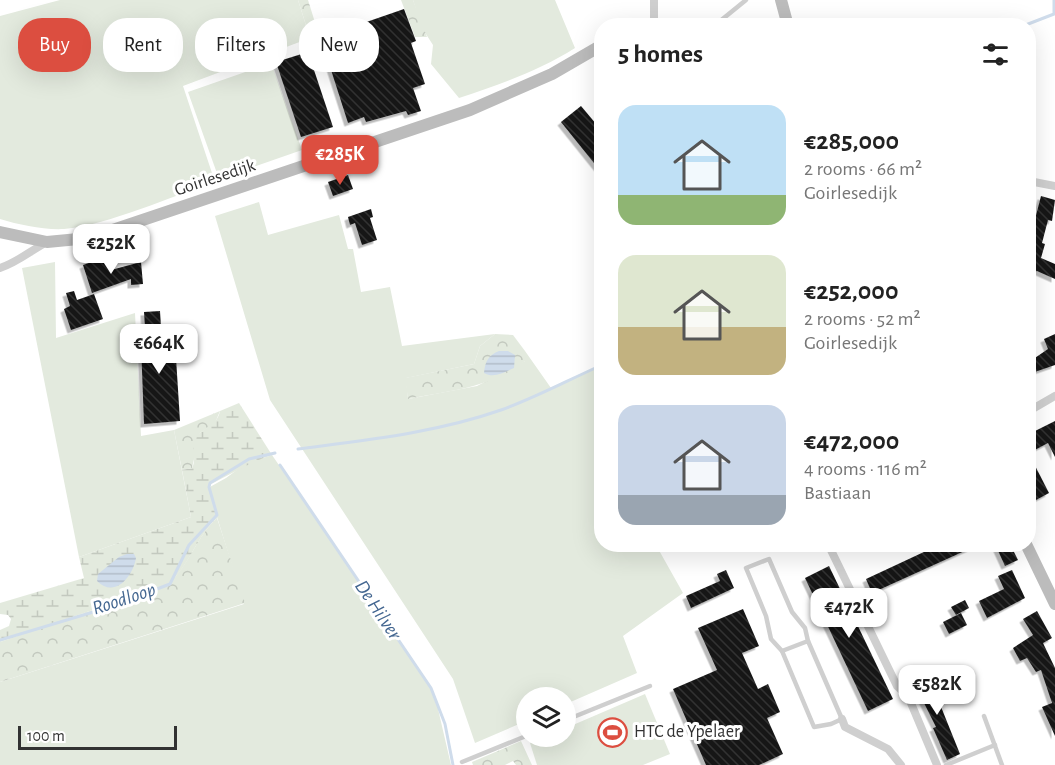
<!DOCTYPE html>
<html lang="en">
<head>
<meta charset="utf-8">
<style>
  :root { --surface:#fff; --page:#f2f2f2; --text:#222; --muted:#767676; --accent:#dc4e40 }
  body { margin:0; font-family:"Alegreya Sans",sans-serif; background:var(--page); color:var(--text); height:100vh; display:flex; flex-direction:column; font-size:22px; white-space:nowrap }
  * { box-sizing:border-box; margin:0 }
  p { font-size:20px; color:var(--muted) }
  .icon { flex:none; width:33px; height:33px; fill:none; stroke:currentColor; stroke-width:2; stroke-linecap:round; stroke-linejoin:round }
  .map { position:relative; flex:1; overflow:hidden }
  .panel { position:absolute; left:594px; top:18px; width:442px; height:534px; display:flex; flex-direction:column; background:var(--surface); border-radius:24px; box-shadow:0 6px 24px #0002 }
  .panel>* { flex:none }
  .guide { position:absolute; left:18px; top:18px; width:486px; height:54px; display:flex; gap:12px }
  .controls { position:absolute; left:516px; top:687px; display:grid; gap:12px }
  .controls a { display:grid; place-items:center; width:60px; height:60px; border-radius:50%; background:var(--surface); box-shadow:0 6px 24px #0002; font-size:30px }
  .scale { position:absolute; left:18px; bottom:15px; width:159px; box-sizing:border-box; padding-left:6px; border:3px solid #323232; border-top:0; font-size:16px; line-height:21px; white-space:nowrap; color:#323232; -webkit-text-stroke:4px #fff; paint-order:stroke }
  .price { position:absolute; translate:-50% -51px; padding:0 14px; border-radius:12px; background:#fff; color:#222; font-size:20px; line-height:39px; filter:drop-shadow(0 2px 3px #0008) }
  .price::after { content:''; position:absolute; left:50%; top:36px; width:18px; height:14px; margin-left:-9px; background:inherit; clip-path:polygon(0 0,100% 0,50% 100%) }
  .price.current { background:var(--accent); color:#fff }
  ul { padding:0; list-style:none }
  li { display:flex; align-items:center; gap:18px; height:150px; padding:0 24px }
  li span { display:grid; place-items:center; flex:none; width:168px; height:120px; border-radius:18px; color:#555 }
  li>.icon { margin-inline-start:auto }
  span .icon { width:72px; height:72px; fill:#fffc; stroke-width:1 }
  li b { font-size:26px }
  h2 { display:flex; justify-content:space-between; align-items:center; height:72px; padding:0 24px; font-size:26px }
  .tag { padding:0 21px; border-radius:24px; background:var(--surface); box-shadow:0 6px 24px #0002; font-size:21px; line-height:54px }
  .tag.current { background:var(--accent); color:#fff }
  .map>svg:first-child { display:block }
  .grass { fill:#e3eade }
  .forest { fill:url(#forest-crowns) }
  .wetland { fill:url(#wetland-marsh) }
  .water { fill:url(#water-rules) }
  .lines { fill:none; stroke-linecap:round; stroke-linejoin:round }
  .stream { stroke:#cfdceb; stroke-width:3 }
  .building { fill:url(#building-back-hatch); filter:url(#shadow) }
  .lane { stroke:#cfcfcf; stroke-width:4.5 }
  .street { stroke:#cfcfcf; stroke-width:8 }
  .secondary { stroke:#bcbcbc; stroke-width:12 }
  .labels { text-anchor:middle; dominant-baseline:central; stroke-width:6; stroke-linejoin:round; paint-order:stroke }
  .street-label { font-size:18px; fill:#323232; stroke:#fff }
  .poi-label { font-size:18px; fill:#323232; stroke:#fff; text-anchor:start }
  .water-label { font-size:20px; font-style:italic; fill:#436690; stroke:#fff }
</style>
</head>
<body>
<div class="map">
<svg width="1055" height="765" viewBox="0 0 1055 765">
  <defs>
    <pattern id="forest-crowns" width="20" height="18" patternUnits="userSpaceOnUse" patternTransform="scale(1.5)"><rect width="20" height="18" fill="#e3eade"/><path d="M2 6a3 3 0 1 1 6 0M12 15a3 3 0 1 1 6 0" fill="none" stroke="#c3c9bf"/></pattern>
    <pattern id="wetland-marsh" width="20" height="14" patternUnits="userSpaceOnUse" patternTransform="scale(1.5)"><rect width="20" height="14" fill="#e3eade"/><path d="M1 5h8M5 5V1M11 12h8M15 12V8" fill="none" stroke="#c3c9bf"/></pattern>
    <pattern id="water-rules" width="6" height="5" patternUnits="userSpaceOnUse" patternTransform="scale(1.5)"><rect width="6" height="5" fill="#cfdceb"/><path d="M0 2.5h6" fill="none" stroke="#b2bdca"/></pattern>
    <pattern id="building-back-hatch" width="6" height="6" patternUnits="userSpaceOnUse" patternTransform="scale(1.5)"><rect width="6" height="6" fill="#191919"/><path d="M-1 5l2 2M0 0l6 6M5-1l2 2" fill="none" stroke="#323232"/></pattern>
    <filter id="shadow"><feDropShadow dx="-3.5" dy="3.5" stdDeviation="0" flood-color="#0004"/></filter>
  </defs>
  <rect width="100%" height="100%" fill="#fff"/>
  <g class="grass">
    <path d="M 60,0 L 298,0 L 310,38 L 183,86 L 215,182 C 172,196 108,225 64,229 C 43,230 20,225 0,219 L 0,16 Z"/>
    <path d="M 413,0 L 555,0 L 575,48 C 539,71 500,84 459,98 L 431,64 L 433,45 L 422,28 Z"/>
    <path d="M 271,63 L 302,150 L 219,179 L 188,92 Z"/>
    <path d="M 259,202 L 268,235 L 339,215 L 348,249 L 353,249 L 361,292 L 390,287 L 402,346 L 495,334 L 480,346 L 474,364 L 406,378 L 408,399 L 477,386 L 525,361 L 525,351 L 551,388 L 601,365 L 602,544 L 656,545 L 683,593 L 623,636 L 637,673 L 566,704 L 566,698 L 526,698 L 526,721 L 475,743 L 453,679 L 270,400 L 215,216 Z"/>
    <path d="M 55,262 L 56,338 L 135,313 L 141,436 L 174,430 L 191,517 L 79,557 L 22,268 Z"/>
    <path d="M 272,455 L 426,679 L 435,696 L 451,765 L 0,765 L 0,682 L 244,604 L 208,488 L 226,478 L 245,464 Z"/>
    <path d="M 645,694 L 670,754 L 643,765 L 537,765 L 530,743 L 545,737 L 566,736 L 566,728 Z"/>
  </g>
  <g class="forest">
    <path d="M 298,0 L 308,0 L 318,32 L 310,38 Z"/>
    <path d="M 401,0 L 413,0 L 427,37 L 415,37 Z"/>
    <path d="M 495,334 L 513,335 L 525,351 L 525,361 C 492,388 448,391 408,399 L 405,378 L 474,364 L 480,346 Z"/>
    <path d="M 220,411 L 215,423 L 200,433 L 192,468 L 182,470 L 174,430 Z"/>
    <path d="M 217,518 L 245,603 L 0,682 L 0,642 L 168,584 C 189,566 196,537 217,518 Z"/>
    <path d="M 521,741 L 532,765 L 516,765 L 513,761 L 505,765 L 473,765 L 472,762 Z"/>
  </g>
  <path class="wetland" d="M 239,403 L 272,455 C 248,463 231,474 209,485 L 217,518 C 196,537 189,567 168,584 L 0,642 L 0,630 L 9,626 L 11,619 L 8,615 L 0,614 L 0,603 L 84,578 L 79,557 L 191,517 L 182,470 L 192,468 C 197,459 191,449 195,440 C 201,427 217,427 220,411 Z"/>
  <g class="water">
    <path d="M 499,351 L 508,351 L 515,355 L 514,368 C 505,372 494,379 484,373 C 485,361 489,355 499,351 Z"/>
    <path d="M 127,554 L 134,554 L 136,558 C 133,576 115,599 97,581 L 98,574 L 119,557 Z"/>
  </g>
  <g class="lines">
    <g class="stream">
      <path d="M 1023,26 L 1054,14 L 1054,0"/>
      <path d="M 298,449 C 366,440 435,433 501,410 C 535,398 568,380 602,365"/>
      <path d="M 280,465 L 431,688 L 445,724 L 453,765"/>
      <path d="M 0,640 L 110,607 L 170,584 L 189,545 L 217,515 L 209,487 L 210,483 L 249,459 L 275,453"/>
    </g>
  </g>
  <g class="building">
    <path d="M 404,9 L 416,41 L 411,43 L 425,84 L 413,88 L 421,111 L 408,115 L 406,111 L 366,122 L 364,117 L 348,123 L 325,51 L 357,40 L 352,27 Z"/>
    <path d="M 308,52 L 333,127 L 301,137 L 276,62 Z"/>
    <path d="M 581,106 L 602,131 L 602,173 L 561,122 Z"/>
    <path d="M 348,175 L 353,189 L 333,196 L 328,182 Z"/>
    <path d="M 1041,196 L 1055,200 L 1052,221 L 1048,220 L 1042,243 L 1045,244 L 1041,258 L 1055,264 L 1055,279 L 1037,271 L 1029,274 L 1029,230 L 1032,231 Z"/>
    <path d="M 371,209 L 373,217 L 370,218 L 377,240 L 362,245 L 355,223 L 350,225 L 348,217 Z"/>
    <path d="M 106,257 L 111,270 L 141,262 L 143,284 L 131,285 L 131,279 L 92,293 L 83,265 Z"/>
    <path d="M 74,291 L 77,300 L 94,294 L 103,319 L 71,330 L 64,309 L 70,306 L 66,293 Z"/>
    <path d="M 160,311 L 162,343 L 175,342 L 180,421 L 144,424 L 141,344 L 146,343 L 144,312 Z"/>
    <path d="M 1055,334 L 1055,365 L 1029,374 L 1029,362 L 1048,349 L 1044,339 Z"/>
    <path d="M 1055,421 L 1055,457 L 1048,443 L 1029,453 L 1029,434 Z"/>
    <path d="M 1029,454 L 1049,493 L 1036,500 L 1029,486 Z"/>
    <path d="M 941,544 L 980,544 L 872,593 L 866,579 Z"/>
    <path d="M 995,544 L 1010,544 L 1018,560 L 1005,566 Z"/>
    <path d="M 829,566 L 893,699 L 868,711 L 805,578 Z"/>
    <path d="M 726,570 L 734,588 L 691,608 L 686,596 L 720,581 L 717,574 Z"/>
    <path d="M 1012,570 L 1025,598 L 987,618 L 979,601 L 1004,589 L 998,576 Z"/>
    <path d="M 965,600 L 969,608 L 956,615 L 951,607 Z"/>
    <path d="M 743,609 L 759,646 L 742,653 L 758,689 L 768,684 L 780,712 L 767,718 L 783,754 L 759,765 L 706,765 L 673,689 L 717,670 L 698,628 Z"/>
    <path d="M 1037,611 L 1052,638 L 1043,643 L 1055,668 L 1055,736 L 1042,707 L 1052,703 L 1041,670 L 1036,672 L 1027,658 L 1020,661 L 1013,648 L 1033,635 L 1023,619 Z"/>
    <path d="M 961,613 L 967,625 L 949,634 L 943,622 Z"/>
    <path d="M 927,672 L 960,754 L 947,760 L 933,728 L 936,727 L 912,679 Z"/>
  </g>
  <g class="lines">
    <g class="lane">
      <path d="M 714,26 L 746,0"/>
      <path d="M 808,641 L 842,719 L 831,724 L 814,727 L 782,651 Z"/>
      <path d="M 782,651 L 771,639 L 766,616 L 746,568 L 769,559 L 792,612 L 805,628 L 808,641"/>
      <path d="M 984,716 L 1002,765"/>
      <path d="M 566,720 L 650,686"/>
      <path d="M 462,762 L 526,736"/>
      <path d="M 946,765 L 995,745"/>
    </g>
    <g class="street">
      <path d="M 654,25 L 654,0"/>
      <path d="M 1029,181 L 1055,186"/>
      <path d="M 0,268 C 18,262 30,251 47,242"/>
      <path d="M 1029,411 L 1055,396"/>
      <path d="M 828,544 L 897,686 L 908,696 L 937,765"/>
      <path d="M 842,719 L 845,727 L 888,749 L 901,765"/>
    </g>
    <g class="secondary">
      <path d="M 781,0 L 788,26"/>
      <path d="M 639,26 L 656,26"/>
      <path d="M 0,232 L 47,242 L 89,238 L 470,110 L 552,74 L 602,45"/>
      <path d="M 1026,544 L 1055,604"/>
    </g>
  </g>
  <defs>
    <symbol id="stadium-ring" viewBox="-11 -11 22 22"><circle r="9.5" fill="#fff" stroke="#dc4e40" stroke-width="1.5"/><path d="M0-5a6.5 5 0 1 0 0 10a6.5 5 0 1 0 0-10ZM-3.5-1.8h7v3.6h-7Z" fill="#dc4e40"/></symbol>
  </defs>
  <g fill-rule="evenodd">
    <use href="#stadium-ring" x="596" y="716" width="33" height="33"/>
  </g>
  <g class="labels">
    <g class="street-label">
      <text transform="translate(215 178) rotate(-18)">Goirlesedijk</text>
    </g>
    <g class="poi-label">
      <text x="634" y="732">HTC de Ypelaer</text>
    </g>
    <g class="water-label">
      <text transform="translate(124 599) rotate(-18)">Roodloop</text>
      <text transform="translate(378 610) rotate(56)">De Hilver</text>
    </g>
  </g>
</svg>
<div class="controls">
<a><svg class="icon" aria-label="layers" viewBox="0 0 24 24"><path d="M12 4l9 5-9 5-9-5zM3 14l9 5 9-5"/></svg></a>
</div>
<div class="scale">100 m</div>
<b class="price current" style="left:340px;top:186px">€285K</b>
<b class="price" style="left:111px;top:275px">€252K</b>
<b class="price" style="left:159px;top:375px">€664K</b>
<b class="price" style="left:849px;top:639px">€472K</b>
<b class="price" style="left:937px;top:716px">€582K</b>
<div class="guide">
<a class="tag current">Buy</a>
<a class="tag">Rent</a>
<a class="tag">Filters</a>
<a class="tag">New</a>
</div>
<section class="panel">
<h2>5 homes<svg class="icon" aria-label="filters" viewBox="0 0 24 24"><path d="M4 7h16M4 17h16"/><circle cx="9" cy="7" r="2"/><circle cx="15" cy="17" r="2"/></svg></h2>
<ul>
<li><span style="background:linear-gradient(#bfe0f5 75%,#8fb573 0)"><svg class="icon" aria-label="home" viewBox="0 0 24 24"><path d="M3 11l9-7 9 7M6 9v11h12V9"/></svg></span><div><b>€285,000</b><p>2 rooms · 66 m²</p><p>Goirlesedijk</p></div></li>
<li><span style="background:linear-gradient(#dfe7d0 60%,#c2b280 0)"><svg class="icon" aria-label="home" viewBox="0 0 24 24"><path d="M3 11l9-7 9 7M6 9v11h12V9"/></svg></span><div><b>€252,000</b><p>2 rooms · 52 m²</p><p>Goirlesedijk</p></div></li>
<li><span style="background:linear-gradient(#c9d6e8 75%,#9aa5b1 0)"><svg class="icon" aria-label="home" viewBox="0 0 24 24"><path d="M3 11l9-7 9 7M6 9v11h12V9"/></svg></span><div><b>€472,000</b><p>4 rooms · 116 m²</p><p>Bastiaan</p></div></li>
</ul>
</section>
</div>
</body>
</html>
